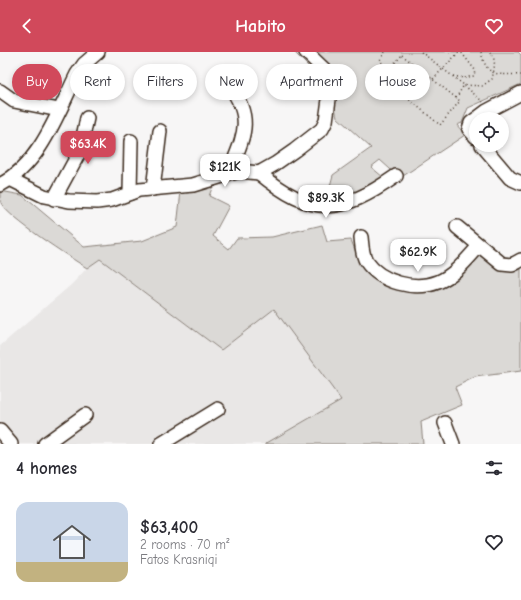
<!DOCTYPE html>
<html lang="en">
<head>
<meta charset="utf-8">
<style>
  :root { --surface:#fff; --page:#f7f7f7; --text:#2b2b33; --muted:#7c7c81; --line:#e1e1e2; --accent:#d1495b }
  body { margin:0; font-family:"Comic Neue",sans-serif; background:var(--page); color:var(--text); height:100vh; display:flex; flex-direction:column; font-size:15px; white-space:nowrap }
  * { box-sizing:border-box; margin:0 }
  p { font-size:13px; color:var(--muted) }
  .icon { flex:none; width:22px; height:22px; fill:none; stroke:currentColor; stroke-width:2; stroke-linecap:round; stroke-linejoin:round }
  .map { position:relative; height:392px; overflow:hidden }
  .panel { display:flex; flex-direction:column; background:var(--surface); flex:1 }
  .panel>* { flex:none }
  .guide { position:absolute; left:12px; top:12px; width:497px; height:36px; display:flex; gap:8px }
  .tools { position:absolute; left:469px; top:60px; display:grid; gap:8px }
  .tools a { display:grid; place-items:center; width:40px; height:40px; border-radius:50%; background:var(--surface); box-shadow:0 2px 6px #0003; font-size:20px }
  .price { position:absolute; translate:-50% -34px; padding:0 9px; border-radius:8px; background:#fff; color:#222; font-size:13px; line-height:26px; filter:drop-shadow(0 1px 2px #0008) }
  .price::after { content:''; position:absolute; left:50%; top:24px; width:12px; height:9px; margin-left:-6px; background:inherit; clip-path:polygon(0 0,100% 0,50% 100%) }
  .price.active { background:var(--accent); color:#fff }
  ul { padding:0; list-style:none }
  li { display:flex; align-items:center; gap:12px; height:100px; padding:0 16px }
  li+li { border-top:1px solid var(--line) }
  li span { display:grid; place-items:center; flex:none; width:112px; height:80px; border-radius:12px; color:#555 }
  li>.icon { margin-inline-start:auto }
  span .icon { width:48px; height:48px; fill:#fffc; stroke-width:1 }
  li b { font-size:17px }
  h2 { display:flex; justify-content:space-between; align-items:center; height:48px; padding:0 16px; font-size:17px }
  .pill { padding:0 14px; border-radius:18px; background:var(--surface); box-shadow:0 2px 6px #0003; font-size:14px; line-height:36px }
  .pill.active { background:var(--accent); color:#fff }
  header { display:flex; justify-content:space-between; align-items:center; height:52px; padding:0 16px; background:var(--accent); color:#fff; font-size:18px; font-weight:700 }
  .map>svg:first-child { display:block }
  .built { fill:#e9e7e6 }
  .green { fill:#dbd9d6; stroke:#8b827a }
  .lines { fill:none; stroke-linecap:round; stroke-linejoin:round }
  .minor-casing { stroke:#3b2a1e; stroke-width:16 }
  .path { stroke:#3b2a1e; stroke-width:1.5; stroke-dasharray:1 3; stroke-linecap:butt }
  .minor { stroke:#fff; stroke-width:13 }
</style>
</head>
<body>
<header><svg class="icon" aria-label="back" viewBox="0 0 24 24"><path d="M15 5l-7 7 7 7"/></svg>Habito<svg class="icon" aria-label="heart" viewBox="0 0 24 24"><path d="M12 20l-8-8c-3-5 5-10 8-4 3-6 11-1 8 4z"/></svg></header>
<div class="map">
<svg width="521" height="392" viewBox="0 0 521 392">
  <rect width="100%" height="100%" fill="#f7f6f6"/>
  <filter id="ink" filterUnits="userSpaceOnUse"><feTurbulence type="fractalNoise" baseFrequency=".025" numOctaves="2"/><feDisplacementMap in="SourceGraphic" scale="8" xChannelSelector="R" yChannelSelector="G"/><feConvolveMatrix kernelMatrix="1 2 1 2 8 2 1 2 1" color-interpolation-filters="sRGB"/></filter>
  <g filter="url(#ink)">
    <path class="built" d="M 100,207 L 221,298 L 275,256 L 341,348 L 265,392 L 3,392 L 0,388 L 0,294 L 72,232 L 87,216 Z"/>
    <g class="green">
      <path d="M 294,0 L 518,0 L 521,3 L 521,32 L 468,56 L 462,71 L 457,73 L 465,83 L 400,126 L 380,108 L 371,115 L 383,125 L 350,147 L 326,149 L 333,123 L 371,96 L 337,65 L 331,37 Z"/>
      <path d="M 214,131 L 209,144 L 229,154 L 213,184 L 229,197 L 237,186 L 272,185 L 322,173 L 327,190 L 351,188 L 359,208 L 376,227 L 398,238 L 415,241 L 446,234 L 479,201 C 491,210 505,226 521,217 L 521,319 L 475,325 L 455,335 L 462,353 L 421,370 L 423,392 L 265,392 L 341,348 L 274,257 L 221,298 L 100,207 L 87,216 C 71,206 8,166 1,151 C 0,148 0,143 0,139 L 22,143 L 84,195 L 142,189 L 177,175 L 181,139 Z"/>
    </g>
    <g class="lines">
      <defs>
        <g id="minor">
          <path d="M 229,33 C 255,68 243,85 229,121"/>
          <path d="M 0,39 L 14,49 L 59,58"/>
          <path d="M 476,85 L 469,77 L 471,71 L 487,59 L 521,41"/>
          <path d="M 482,93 L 510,126 L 521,131"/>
          <path d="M 259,121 C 313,165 340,163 396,124"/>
          <path d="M 10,127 L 44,144 L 69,149 L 97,150 L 112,148 L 139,138 L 193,133 L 239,119 L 259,121 L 275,112 L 295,98 L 322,77 L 326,69 L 330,40 L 327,20 L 306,0"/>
          <path d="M 0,133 C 41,111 57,62 77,22 L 84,12 L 98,0"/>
          <path d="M 153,137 L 160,79"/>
          <path d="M 130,141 L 131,89"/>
          <path d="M 54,147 L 80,99 L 87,66"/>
          <path d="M 457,175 L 502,212 L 512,213 L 521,208"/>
          <path d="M 361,185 C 362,194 362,202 366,209 C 381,231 415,239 438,230 C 455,223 467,207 479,194"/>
          <path d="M 445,371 L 453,392"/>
          <path d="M 0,379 L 11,392"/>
          <path d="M 45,392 L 85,363"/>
          <path d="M 161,392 L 218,357"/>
        </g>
      </defs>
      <use href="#minor" class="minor-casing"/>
      <g class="path">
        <path d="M 385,0 L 380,8 L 387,18"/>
        <path d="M 421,0 L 464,33 L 482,34 L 492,27 C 494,18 497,7 490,0"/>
        <path d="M 481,0 C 487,28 500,21 521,23"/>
        <path d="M 402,3 L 460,49 L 440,73 L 382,25 Z"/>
        <path d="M 453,24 L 464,26 L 474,24 L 475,18 L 461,0"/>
        <path d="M 433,27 L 459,0"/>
        <path d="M 456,46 L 464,33 L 483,50"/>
      </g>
      <use href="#minor" class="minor"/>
    </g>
  </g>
</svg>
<div class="tools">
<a><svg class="icon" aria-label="locate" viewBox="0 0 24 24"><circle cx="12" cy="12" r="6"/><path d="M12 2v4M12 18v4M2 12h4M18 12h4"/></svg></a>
</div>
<b class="price active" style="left:88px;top:113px">$63.4K</b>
<b class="price" style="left:225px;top:136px">$121K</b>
<b class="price" style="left:326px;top:167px">$89.3K</b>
<b class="price" style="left:418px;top:221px">$62.9K</b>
<div class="guide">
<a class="pill active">Buy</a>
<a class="pill">Rent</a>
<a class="pill">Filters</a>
<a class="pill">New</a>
<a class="pill">Apartment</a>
<a class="pill">House</a>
</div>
</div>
<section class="panel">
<h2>4 homes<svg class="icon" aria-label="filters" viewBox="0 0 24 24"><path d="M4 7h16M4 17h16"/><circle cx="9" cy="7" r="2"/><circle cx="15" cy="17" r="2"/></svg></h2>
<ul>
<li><span style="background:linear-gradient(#c9d6e8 75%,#c2b280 0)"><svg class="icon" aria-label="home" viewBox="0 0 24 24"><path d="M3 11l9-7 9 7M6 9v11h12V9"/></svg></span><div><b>$63,400</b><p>2 rooms · 70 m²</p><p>Fatos Krasniqi</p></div><svg class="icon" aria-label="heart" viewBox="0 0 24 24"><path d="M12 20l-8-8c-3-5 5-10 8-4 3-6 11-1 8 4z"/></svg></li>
</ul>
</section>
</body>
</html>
